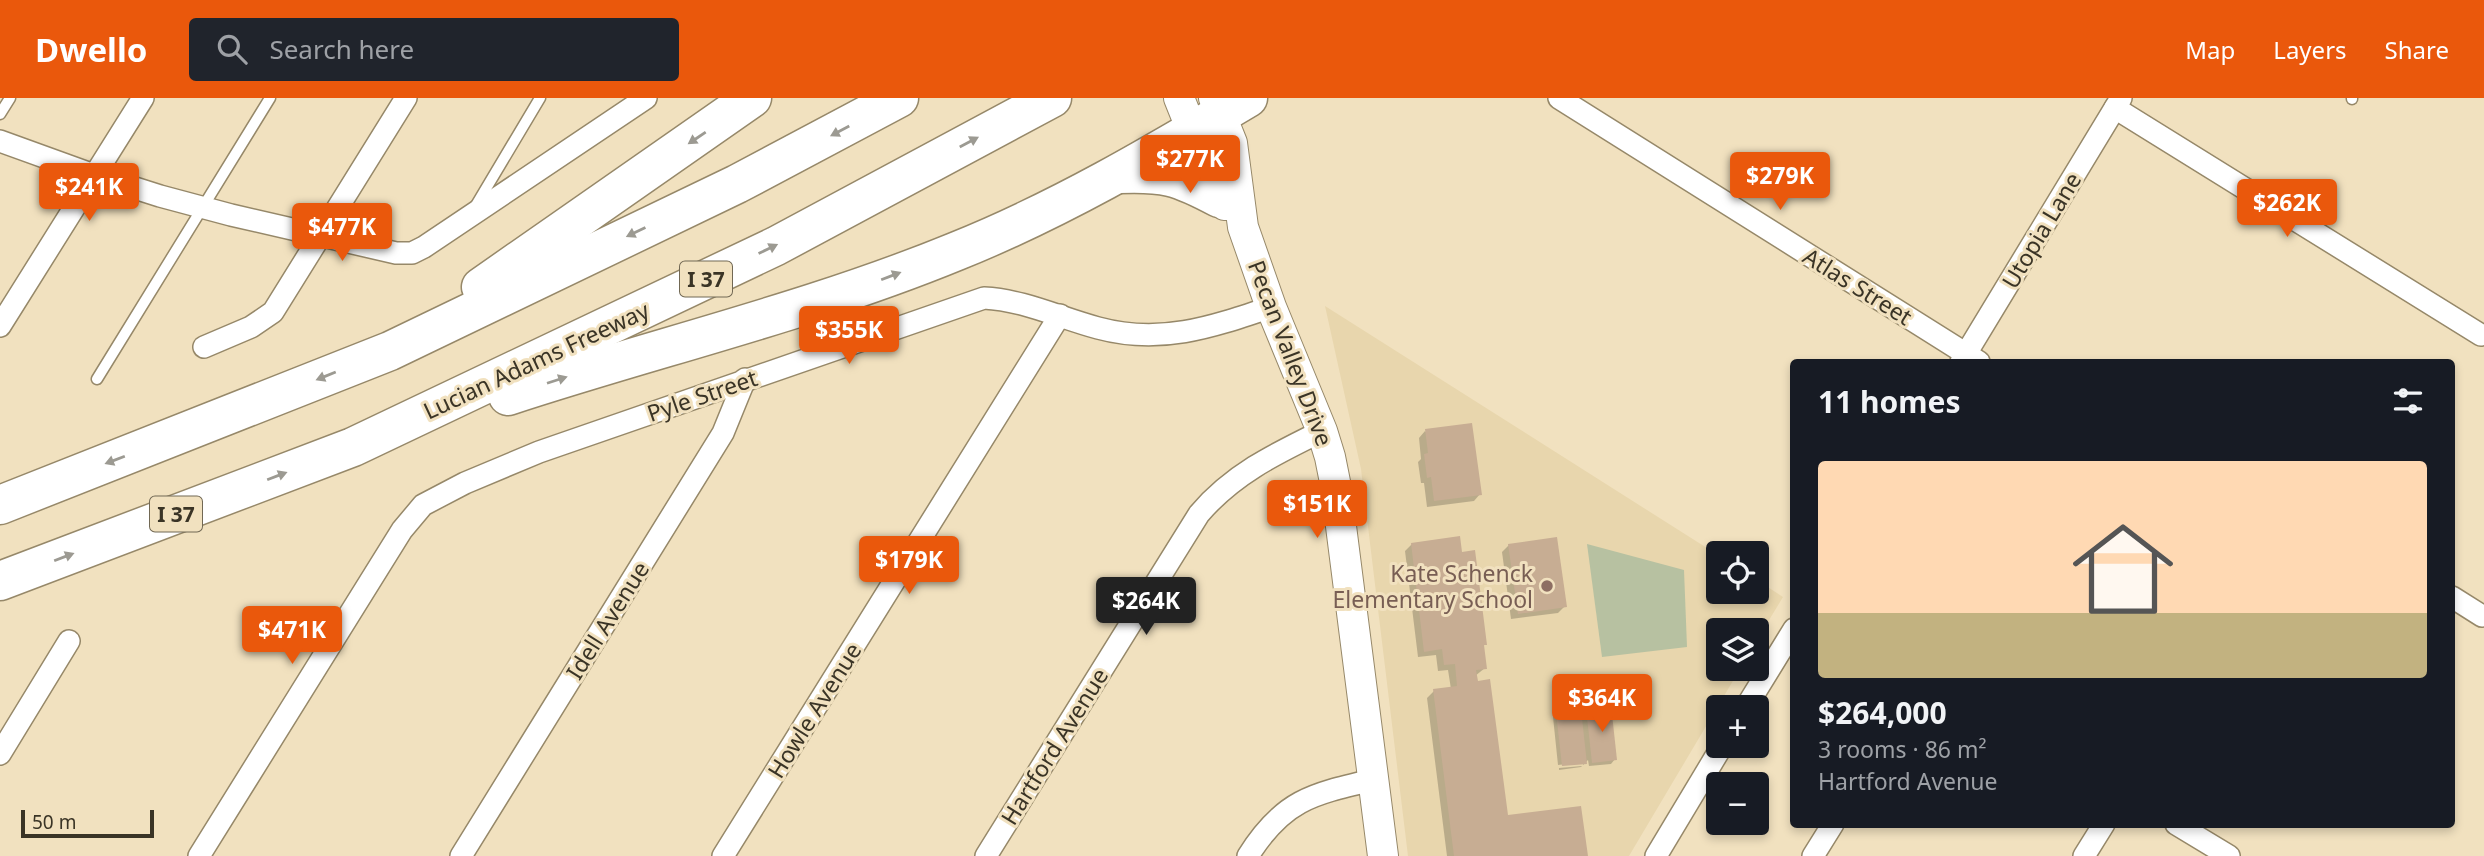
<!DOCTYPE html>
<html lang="en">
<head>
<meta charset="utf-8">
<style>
  :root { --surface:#171b24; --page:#20242c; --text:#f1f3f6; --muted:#9ea1a6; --accent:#ea580c }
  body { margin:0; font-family:"Noto Sans",sans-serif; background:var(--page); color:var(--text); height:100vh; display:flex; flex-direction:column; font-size:26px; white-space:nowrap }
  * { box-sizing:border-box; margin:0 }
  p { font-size:23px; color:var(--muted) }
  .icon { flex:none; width:38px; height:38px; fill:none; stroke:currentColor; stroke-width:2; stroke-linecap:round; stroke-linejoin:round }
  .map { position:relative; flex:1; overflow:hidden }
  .sheet { position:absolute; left:1790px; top:261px; width:665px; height:469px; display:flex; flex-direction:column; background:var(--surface); border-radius:7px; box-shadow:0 4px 10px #0003 }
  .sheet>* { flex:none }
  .fabs { position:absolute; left:1706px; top:443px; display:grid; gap:14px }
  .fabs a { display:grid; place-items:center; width:63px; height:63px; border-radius:7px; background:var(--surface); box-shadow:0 4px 10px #0003; font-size:35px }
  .scale { position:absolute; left:21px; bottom:18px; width:133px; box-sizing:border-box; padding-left:7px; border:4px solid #3a3426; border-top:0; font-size:19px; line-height:24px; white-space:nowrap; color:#3a3426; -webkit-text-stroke:5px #f1e1bf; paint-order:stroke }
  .price { position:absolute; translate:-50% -60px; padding:0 16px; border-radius:7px; background:var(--accent); color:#fff; font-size:23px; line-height:46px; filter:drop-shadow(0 2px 4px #0008) }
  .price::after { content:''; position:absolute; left:50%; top:42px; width:21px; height:16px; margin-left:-10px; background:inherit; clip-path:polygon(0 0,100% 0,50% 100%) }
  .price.selected { background:#222; color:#fff }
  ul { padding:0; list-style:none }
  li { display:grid; align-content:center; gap:14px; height:371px; padding:0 28px }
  li span { display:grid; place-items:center; height:217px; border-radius:7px; color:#555 }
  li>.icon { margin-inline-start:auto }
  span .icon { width:126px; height:126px; fill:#fffc; stroke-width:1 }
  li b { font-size:30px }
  h2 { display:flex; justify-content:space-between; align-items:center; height:84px; padding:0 28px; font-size:30px }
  header { display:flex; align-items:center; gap:42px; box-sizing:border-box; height:98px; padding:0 35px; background:var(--accent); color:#fff }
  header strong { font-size:33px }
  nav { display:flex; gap:38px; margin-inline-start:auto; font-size:24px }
  .search { width:490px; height:63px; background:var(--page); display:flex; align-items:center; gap:18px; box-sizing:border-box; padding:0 24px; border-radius:7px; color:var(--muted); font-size:26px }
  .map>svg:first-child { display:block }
  .built { fill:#e8d6ad }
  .green { fill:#b7c1a1 }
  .shadow { fill:#0003 }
  .building { fill:#c7ad93 }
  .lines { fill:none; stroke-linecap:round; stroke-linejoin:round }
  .service-casing { stroke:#968869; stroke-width:13 }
  .minor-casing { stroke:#968869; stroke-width:24 }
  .secondary-casing { stroke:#968869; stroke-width:32 }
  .motorway-casing { stroke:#968869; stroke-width:41 }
  .service { stroke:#fff; stroke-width:10 }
  .minor { stroke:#fff; stroke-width:21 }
  .secondary { stroke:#fff; stroke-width:30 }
  .motorway { stroke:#fff; stroke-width:38 }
  .oneway { fill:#9c9a92 }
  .education-dot { fill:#8d6e63; stroke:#f1e1bf; stroke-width:2.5 }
  .labels { text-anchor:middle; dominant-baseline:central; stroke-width:6; stroke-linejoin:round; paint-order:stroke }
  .shield { fill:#f1e1bf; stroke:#716854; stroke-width:2 }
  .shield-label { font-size:21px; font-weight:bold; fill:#3a3426 }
  .street-label { font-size:23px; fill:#3a3426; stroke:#f1e1bf }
  .education-label { font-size:23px; fill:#785e54; stroke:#f1e1bf; text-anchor:end }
</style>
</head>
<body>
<header>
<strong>Dwello</strong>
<div class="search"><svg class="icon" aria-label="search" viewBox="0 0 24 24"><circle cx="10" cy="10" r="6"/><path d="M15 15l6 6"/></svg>Search here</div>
<nav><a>Map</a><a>Layers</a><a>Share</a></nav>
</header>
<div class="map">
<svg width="2484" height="758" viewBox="0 0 2484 758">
  <rect width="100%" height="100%" fill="#f1e1bf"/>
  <path class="built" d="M 1325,208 L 1718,457 L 1718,494 L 1757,494 L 1757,482 L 1783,499 L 1757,542 L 1757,532 L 1718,532 L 1718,570 L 1740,571 L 1629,758 L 1408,758 L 1361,371 Z"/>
  <path class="green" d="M 1587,446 L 1684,472 L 1687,549 L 1602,559 Z"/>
  <g class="shadow">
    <path d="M 1425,333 L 1480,396 L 1474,403 L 1427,409 L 1424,385 L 1421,385 L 1418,364 L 1421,361 L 1419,340 Z"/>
    <path d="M 1412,446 L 1461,456 L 1485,546 L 1483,549 L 1485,570 L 1475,578 L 1506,719 L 1586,758 L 1447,758 L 1427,600 L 1434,593 L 1451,591 L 1448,572 L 1438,573 L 1436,557 L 1418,559 L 1405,453 Z"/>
    <path d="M 1509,447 L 1565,508 L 1558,515 L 1511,521 L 1502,454 Z"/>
    <path d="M 1587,612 L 1615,661 L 1611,666 L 1589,668 L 1588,662 L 1583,667 L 1583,664 L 1558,667 L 1553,619 L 1557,615 L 1580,619 Z"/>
    <path d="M 1582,668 L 1581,669 L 1559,672 L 1559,670 Z"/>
  </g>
  <g class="building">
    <path d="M 1472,325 L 1482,397 L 1434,403 L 1431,379 L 1427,380 L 1424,356 L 1428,355 L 1425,331 Z"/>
    <path d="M 1460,438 L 1462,454 L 1475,452 L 1487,547 L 1484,547 L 1487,571 L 1476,572 L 1478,583 L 1490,581 L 1508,717 L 1581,708 L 1588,758 L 1454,758 L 1433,591 L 1457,588 L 1455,566 L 1444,567 L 1442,551 L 1424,554 L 1411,445 Z"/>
    <path d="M 1557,439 L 1567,509 L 1518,516 L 1508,446 Z"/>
    <path d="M 1611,607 L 1617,662 L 1592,665 L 1586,610 Z"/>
    <path d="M 1581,611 L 1587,666 L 1562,668 L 1556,614 Z"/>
  </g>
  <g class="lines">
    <defs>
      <g id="service">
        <path d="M 2352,1 L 2352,0"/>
        <path d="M 0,16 L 10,0"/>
        <path d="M 475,109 L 540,0"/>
        <path d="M 97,281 L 270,0"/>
      </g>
      <g id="minor">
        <path d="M 1559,0 L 1979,264"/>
        <path d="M 2115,10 L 2481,237"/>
        <path d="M 0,43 L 94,77 L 160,98 L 231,117 L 396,155 L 412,155 L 424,149 L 646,0"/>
        <path d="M 0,228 L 143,0"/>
        <path d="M 204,249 L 251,229 L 273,214 L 406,0"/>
        <path d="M 1961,264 L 2121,0"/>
        <path d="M 2452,499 L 2482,518"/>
        <path d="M 1746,609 L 1794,531"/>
        <path d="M 0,656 L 69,543"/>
        <path d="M 2176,726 L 2229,758"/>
        <path d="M 199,758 L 402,432 L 423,407 L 465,385 L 539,354 L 984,200 C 1024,202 1060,220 1098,230 C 1161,247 1212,229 1271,209"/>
        <path d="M 461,758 L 723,335 L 745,281"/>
        <path d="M 723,758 L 1060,217"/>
        <path d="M 986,758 L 1199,416 C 1233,376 1275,356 1322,333"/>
        <path d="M 1248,758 C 1283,702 1312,696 1373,682"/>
        <path d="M 1656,758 L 1722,648"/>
        <path d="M 1813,758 L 1833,726"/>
        <path d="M 2084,758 L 2104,726"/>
      </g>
      <g id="secondary">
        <path d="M 1179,0 L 1219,100 L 1225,107"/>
        <path d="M 1214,0 L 1232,45 L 1243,129 L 1271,209 L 1322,333 L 1330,359 L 1336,389 L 1383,758"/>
      </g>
      <g id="motorway">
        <path d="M 1118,76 C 1164,74 1178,78 1219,100"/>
        <path d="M 481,189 L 752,0"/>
        <path d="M 508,298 C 657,249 811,213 957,153 C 1059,112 1154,56 1248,0"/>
        <path d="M 0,407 L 390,253 L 737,86 L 899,0"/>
        <path d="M 0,483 L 353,349 L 776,148 L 1052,0"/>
      </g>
    </defs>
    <use href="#service" class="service-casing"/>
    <use href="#minor" class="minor-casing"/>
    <use href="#secondary" class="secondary-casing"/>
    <use href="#motorway" class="motorway-casing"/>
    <use href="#service" class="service"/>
    <use href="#minor" class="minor"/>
    <use href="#secondary" class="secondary"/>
    <use href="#motorway" class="motorway"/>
  </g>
  <defs><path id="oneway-solid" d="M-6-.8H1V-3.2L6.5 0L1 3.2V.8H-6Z" transform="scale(1.75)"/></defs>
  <g class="oneway">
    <use href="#oneway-solid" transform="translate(840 33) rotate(152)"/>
    <use href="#oneway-solid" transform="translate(697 40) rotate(146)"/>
    <use href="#oneway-solid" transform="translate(969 44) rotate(-28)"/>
    <use href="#oneway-solid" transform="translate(636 134) rotate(154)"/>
    <use href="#oneway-solid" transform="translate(768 151) rotate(-26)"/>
    <use href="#oneway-solid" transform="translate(891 178) rotate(-21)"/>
    <use href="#oneway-solid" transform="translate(326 278) rotate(158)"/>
    <use href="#oneway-solid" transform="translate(557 282) rotate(-18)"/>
    <use href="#oneway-solid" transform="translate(115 362) rotate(159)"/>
    <use href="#oneway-solid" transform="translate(277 378) rotate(-21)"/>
    <use href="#oneway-solid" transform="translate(64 459) rotate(-21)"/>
  </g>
  <circle class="education-dot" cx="1547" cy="488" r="7"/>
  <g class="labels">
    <g class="shield">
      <rect x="680" y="163.5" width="52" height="35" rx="5"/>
      <rect x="150" y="398.5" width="52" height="35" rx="5"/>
    </g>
    <g class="shield-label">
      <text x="706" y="181">I 37</text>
      <text x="176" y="416">I 37</text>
    </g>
    <g class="street-label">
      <text transform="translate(2041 132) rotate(-59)">Utopia Lane</text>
      <text transform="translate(1858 188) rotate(32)">Atlas Street</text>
      <text transform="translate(1291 255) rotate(69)">Pecan Valley Drive</text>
      <text transform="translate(536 262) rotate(-25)">Lucian Adams Freeway</text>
      <text transform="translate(702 297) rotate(-19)">Pyle Street</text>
      <text transform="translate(607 522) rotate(-58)">Idell Avenue</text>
      <text transform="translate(814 612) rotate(-58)">Howle Avenue</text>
      <text transform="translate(1054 648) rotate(-58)">Hartford Avenue</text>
    </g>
    <g class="education-label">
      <text x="1533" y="475">Kate Schenck<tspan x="1533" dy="26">Elementary School</tspan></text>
    </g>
  </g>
</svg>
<div class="fabs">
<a><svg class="icon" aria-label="locate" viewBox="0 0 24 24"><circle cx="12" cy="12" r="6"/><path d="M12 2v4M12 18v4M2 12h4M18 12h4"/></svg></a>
<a><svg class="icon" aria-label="layers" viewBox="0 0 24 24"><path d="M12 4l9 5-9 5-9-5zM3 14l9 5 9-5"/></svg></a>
<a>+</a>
<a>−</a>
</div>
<div class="scale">50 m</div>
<b class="price" style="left:1190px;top:97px">$277K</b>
<b class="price" style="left:1780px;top:114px">$279K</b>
<b class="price" style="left:89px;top:125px">$241K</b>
<b class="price" style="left:2287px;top:141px">$262K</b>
<b class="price" style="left:342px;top:165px">$477K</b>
<b class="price" style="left:849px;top:268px">$355K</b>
<b class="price" style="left:1317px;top:442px">$151K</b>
<b class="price" style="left:909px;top:498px">$179K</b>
<b class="price selected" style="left:1146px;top:539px">$264K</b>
<b class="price" style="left:292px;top:568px">$471K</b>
<b class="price" style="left:1602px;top:636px">$364K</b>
<section class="sheet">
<h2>11 homes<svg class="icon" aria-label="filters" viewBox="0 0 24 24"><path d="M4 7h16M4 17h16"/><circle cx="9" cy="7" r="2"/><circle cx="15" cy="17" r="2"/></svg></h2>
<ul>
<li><span style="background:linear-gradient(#ffd9b3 70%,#c2b280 0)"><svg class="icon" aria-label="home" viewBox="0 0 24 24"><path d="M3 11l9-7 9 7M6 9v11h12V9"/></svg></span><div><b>$264,000</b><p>3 rooms · 86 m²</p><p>Hartford Avenue</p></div></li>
</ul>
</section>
</div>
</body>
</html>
